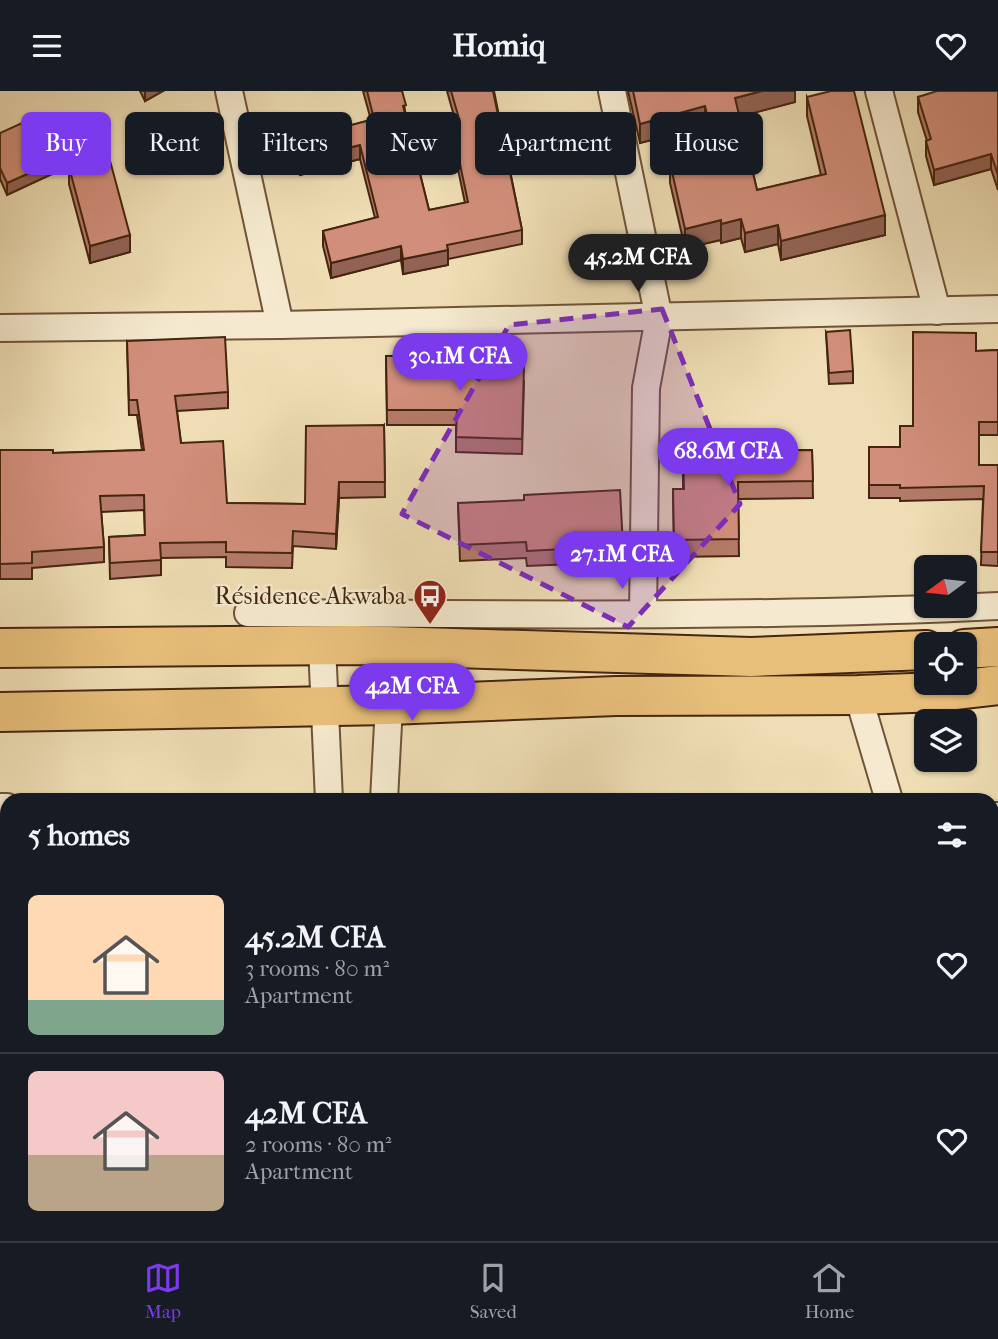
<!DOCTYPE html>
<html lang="en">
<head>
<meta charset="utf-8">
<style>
  :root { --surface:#171b24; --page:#242831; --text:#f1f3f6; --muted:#9ea1a6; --line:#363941; --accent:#7c3aed }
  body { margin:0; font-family:"IM FELL French Canon",serif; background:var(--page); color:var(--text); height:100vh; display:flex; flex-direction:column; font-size:26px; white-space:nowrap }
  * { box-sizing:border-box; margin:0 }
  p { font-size:23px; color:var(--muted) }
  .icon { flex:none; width:38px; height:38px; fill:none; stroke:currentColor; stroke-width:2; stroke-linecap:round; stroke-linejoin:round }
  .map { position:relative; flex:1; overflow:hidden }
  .sheet { position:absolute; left:0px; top:702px; width:999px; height:450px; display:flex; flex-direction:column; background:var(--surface); border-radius:21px 21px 0 0; box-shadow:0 2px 5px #0004 }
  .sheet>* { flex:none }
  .banner { position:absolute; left:21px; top:21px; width:957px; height:63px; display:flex; gap:14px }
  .needle { width:46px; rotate:255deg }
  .controls { position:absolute; left:914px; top:464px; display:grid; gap:14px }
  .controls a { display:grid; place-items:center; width:63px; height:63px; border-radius:10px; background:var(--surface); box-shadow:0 2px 5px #0004; font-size:35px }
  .price { position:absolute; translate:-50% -60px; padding:0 16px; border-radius:24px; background:var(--accent); color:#fff; font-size:23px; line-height:46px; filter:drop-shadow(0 2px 4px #0008) }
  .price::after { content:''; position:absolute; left:50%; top:42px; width:21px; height:16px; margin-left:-10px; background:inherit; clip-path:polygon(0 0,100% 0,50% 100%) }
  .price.on { background:#222; color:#fff }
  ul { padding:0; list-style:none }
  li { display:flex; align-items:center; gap:21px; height:175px; padding:0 28px }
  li+li { border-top:2px solid var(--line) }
  li span { display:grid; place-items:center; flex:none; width:196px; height:140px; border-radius:10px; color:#555 }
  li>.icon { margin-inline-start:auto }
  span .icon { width:84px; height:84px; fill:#fffc; stroke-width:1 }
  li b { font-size:30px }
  h2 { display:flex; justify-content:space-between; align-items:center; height:84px; padding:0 28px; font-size:30px }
  .pill { padding:0 24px; border-radius:10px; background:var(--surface); box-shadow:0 2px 5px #0004; font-size:24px; line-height:63px }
  .pill.on { background:var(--accent); color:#fff }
  header { display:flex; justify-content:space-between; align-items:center; height:91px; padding:0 28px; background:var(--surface); font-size:32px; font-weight:800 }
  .dock { display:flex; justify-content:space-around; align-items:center; height:98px; border-top:2px solid var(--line); background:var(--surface); font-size:19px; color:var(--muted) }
  .dock a { display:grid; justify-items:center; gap:4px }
  .dock .on { color:var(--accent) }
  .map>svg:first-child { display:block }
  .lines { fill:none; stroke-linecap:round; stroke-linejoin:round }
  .street-casing { stroke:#705338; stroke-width:30 }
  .primary-casing { stroke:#45250f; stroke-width:42 }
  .path { stroke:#45250f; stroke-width:4.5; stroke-dasharray:2 3.5; stroke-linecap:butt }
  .street { stroke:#f5eacf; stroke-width:26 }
  .primary { stroke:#e8bf7a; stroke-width:38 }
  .wall { fill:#b47a69; stroke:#45250f; stroke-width:2 }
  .shaded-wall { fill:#926355; stroke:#45250f; stroke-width:2 }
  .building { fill:#d18e7a; stroke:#45250f; stroke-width:2 }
  .marked { fill:#7b2cbf; fill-opacity:0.2; stroke:#7b2cbf; stroke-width:5; stroke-dasharray:14 9; stroke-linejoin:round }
  .labels { text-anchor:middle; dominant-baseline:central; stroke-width:5; stroke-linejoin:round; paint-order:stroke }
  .poi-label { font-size:24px; fill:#45250f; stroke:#f5eacf; text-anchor:end }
</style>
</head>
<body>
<header><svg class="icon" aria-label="menu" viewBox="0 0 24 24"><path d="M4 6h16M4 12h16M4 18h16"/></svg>Homiq<svg class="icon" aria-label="heart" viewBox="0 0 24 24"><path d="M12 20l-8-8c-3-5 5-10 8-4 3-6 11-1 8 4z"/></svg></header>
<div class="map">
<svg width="998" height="1150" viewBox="0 0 998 1150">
  <rect width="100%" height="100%" fill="#efdeb5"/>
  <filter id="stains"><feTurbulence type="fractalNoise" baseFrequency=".00286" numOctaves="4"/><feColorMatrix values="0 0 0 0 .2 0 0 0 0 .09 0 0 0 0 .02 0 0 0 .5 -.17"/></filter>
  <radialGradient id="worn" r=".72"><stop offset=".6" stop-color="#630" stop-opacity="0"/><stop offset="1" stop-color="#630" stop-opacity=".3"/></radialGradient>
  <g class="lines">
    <defs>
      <g id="street">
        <path d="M 229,0 L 280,234"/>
        <path d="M 612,0 L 659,227 L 646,297 L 643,523"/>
        <path d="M 879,0 L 937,220"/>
        <path d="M 0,237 L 280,234 L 998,218"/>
        <path d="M 248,522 C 498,523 748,527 998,515"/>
        <path d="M 322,555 L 329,709"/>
        <path d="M 858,604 L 889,709"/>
        <path d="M 384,709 L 389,614 L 389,555"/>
        <path d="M 0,716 L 7,716"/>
        <path d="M 992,725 L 998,725"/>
        <path d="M 992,751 L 998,751"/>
        <path d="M 0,764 L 7,764"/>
        <path d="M 0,864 L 7,864"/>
        <path d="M 992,870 L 998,870"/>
        <path d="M 0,901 L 7,901"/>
        <path d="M 364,1144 L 364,1150"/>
        <path d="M 384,1144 L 384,1150"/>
        <path d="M 503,1144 L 504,1150"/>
        <path d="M 532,1144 L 532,1150"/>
        <path d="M 154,1150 L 154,1144"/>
        <path d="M 183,1150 L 184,1144"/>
        <path d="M 277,1150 L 278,1144"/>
        <path d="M 311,1150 L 312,1144"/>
        <path d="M 406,1150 L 406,1144"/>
        <path d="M 678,1150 L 690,1144"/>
        <path d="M 708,1150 L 720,1144"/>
      </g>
      <g id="primary">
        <path d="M 0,557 L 356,554 L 751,566 L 926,559"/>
        <path d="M 964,558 L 998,556"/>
        <path d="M 0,621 L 389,614 L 616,605 L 858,604 L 939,601 L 998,594"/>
      </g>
    </defs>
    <use href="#street" class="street-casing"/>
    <use href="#primary" class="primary-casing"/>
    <path class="path" d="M 992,1080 L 998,1106"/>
    <use href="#street" class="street"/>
    <use href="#primary" class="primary"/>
  </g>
  <g class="wall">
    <path d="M 140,0 L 163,0 L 145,10 Z"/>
    <path d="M 363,0 L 402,0 L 406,26 L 429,119 L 465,112 L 450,40 L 450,26 L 454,25 L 447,0 L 494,0 L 522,139 L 522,153 L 448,168 L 448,174 L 403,183 L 401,169 L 331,187 L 323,155 L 323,140 L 375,127 L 360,68 L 300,84 L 295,64 L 295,49 L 371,29 Z"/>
    <path d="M 628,0 L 795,0 L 795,11 L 740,25 L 757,99 L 821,84 L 807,25 L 807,6 L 885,144 L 781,169 L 778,153 L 745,161 L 741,147 L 721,152 L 721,149 L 685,157 L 670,92 L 670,72 L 712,62 L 705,35 L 640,52 Z"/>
    <path d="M 998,0 L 998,99 L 991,78 L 934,94 L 926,65 L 926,50 L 927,50 L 918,21 L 918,6 Z"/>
    <path d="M 0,42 L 54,82 L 7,104 L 0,88 Z"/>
    <path d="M 69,76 L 130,161 L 90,172 L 69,93 Z"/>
    <path d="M 826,241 L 853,280 L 853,292 L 829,293 Z"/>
    <path d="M 127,250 L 228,301 L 228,317 L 177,320 L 181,352 L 227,412 L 305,413 L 384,334 L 385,406 L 339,407 L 336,458 L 293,455 L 292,477 L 226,476 L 226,466 L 161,467 L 161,484 L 110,488 L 109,446 L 145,444 L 144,419 L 101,421 L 104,456 L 104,471 L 32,477 L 32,488 L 0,488 L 0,359 L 53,362 L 142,359 L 137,324 L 129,324 Z"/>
    <path d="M 998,259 L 998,344 L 979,344 L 979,374 L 998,374 L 998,475 L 981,474 L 983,408 L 900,410 L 900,407 L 869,407 L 869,356 L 900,356 L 913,335 L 976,260 Z"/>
    <path d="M 386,265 L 462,273 L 524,290 L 522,363 L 456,361 L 456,334 L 387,334 Z"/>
    <path d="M 812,359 L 813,407 L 738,408 L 739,465 L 674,466 L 673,398 L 683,398 L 683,361 Z"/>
    <path d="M 458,412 L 623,455 L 623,471 L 527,475 L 526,467 L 460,470 Z"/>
    <path d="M 0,773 L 7,773 L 7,849 L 0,848 Z"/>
    <path d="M 590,1144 L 642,1144 L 630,1150 L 593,1150 Z"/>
  </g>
  <g class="shaded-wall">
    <path d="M 145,0 L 163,0 L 145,10 Z"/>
    <path d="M 762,0 L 795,0 L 795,11 L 735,27 L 735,7 Z"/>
    <path d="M 705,15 L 705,35 L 640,52 L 640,33 Z"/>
    <path d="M 360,54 L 360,68 L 300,84 L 300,69 Z"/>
    <path d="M 991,63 L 991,78 L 934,94 L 934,79 Z"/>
    <path d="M 54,71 L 54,82 L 7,104 L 7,92 Z"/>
    <path d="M 885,124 L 885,144 L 781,169 L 781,150 Z"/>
    <path d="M 741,128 L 741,147 L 721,152 L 721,133 Z"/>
    <path d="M 721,129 L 721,149 L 685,157 L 685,138 Z"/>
    <path d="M 778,134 L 778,153 L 745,161 L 745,142 Z"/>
    <path d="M 130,144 L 130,161 L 90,172 L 90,155 Z"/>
    <path d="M 401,155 L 401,169 L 331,187 L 331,172 Z"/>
    <path d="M 448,159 L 448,174 L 403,183 L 403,168 Z"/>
    <path d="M 339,391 L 339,407 L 336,458 L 336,443 Z"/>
    <path d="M 598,1144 L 642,1144 L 630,1150 L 598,1150 Z"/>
  </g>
  <g class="building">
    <path d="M 367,0 L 402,0 L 406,14 L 403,15 L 429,119 L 468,111 L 450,26 L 458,24 L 451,0 L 493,0 L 522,139 L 447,154 L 448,159 L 403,168 L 401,155 L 331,172 L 323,140 L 378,126 L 360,54 L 300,69 L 295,49 L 374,28 Z"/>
    <path d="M 633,0 L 762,0 L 735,7 L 757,99 L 826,83 L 807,6 L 831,0 L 854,0 L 885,124 L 781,150 L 778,134 L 745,142 L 741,128 L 721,133 L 721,129 L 685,138 L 670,72 L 716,61 L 705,15 L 640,33 Z"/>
    <path d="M 937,0 L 998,0 L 998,84 L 991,63 L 934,79 L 926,50 L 931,48 L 918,6 Z"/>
    <path d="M 33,27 L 54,71 L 7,92 L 0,77 L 0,42 Z"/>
    <path d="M 109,66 L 130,144 L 90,155 L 69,76 Z"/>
    <path d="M 850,239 L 853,280 L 829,282 L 826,241 Z"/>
    <path d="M 913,241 L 976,242 L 976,260 L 998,259 L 998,331 L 979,331 L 979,374 L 998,374 L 998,461 L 981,461 L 984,395 L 900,397 L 900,394 L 869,394 L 869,356 L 900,356 L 900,335 L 913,335 Z"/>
    <path d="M 225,246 L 228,301 L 175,305 L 181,352 L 223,350 L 227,412 L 305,413 L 306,335 L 384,334 L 385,391 L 339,391 L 336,443 L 293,440 L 292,462 L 226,461 L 226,451 L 160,452 L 161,469 L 110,472 L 109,446 L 145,444 L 144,404 L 100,405 L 104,456 L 32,461 L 32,472 L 0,473 L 0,359 L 53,359 L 53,362 L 144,359 L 137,309 L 129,309 L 127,250 Z"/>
    <path d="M 461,264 L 462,273 L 524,275 L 522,348 L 456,346 L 457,319 L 387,319 L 386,265 Z"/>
    <path d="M 812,359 L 813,390 L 738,391 L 739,448 L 674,449 L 673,398 L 684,398 L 683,361 Z"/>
    <path d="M 620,399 L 623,455 L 527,460 L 526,451 L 460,454 L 458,412 L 524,409 L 524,404 Z"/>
    <path d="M 0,773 L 7,773 L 7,828 L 0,827 Z"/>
    <path d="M 6,919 L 7,1144 L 26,1144 L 26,1150 L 0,1150 L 0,936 L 4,937 Z"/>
    <path d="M 88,1144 L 148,1144 L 148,1150 L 87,1150 Z"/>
    <path d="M 193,1144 L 259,1144 L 259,1150 L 192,1150 Z"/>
    <rect x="424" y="1144" width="67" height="6"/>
  </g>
  <path class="marked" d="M 662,218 L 740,413 L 628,536 L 402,423 L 509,234 Z"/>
  <defs>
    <symbol id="bus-pin" viewBox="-11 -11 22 30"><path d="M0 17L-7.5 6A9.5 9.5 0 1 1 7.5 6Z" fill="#8f2418" stroke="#f5eacf"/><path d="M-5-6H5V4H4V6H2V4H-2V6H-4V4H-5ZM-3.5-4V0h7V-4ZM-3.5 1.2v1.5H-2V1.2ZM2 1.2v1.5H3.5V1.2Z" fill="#fff"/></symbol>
  </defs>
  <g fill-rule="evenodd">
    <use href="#bus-pin" x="411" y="486" width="38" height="52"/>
  </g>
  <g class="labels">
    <g class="poi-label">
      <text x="406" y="505">Résidence Akwaba</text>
    </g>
  </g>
  <rect width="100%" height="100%" filter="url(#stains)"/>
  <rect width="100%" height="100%" fill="url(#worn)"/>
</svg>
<div class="controls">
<a><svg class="needle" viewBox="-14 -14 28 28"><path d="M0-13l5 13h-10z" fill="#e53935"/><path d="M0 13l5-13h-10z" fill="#9ea1a6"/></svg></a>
<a><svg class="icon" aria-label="locate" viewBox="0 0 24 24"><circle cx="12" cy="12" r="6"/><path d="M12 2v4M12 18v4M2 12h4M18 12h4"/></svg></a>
<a><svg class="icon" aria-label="layers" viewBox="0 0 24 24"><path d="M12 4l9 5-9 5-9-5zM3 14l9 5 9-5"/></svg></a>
</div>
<b class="price on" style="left:638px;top:203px">45.2M CFA</b>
<b class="price" style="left:460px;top:302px">30.1M CFA</b>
<b class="price" style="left:728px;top:397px">68.6M CFA</b>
<b class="price" style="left:622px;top:500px">27.1M CFA</b>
<b class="price" style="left:412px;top:632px">42M CFA</b>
<div class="banner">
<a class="pill on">Buy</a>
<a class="pill">Rent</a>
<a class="pill">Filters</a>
<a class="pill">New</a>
<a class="pill">Apartment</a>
<a class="pill">House</a>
</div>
<section class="sheet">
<h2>5 homes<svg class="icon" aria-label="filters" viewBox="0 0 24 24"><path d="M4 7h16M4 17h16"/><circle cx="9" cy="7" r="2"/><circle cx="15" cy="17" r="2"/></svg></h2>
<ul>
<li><span style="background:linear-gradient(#ffd9b3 75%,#7fa58c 0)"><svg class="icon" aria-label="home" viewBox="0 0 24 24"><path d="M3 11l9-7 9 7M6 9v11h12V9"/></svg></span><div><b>45.2M CFA</b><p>3 rooms · 80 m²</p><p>Apartment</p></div><svg class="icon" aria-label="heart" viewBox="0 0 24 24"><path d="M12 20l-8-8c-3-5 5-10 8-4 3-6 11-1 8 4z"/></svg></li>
<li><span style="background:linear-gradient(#f6c9c9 60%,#b9a48a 0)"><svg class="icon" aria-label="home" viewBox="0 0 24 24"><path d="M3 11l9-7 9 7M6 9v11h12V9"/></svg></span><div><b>42M CFA</b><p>2 rooms · 80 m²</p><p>Apartment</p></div><svg class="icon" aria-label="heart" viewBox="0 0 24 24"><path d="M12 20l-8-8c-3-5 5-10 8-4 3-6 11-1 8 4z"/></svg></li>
</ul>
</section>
</div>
<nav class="dock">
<a class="on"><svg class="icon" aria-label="map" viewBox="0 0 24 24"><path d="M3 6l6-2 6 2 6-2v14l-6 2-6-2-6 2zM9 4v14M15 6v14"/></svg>Map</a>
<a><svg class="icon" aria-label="saved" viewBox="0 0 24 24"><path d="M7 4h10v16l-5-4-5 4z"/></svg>Saved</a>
<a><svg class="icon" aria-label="home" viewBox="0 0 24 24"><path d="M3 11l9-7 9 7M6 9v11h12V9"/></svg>Home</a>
</nav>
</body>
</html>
